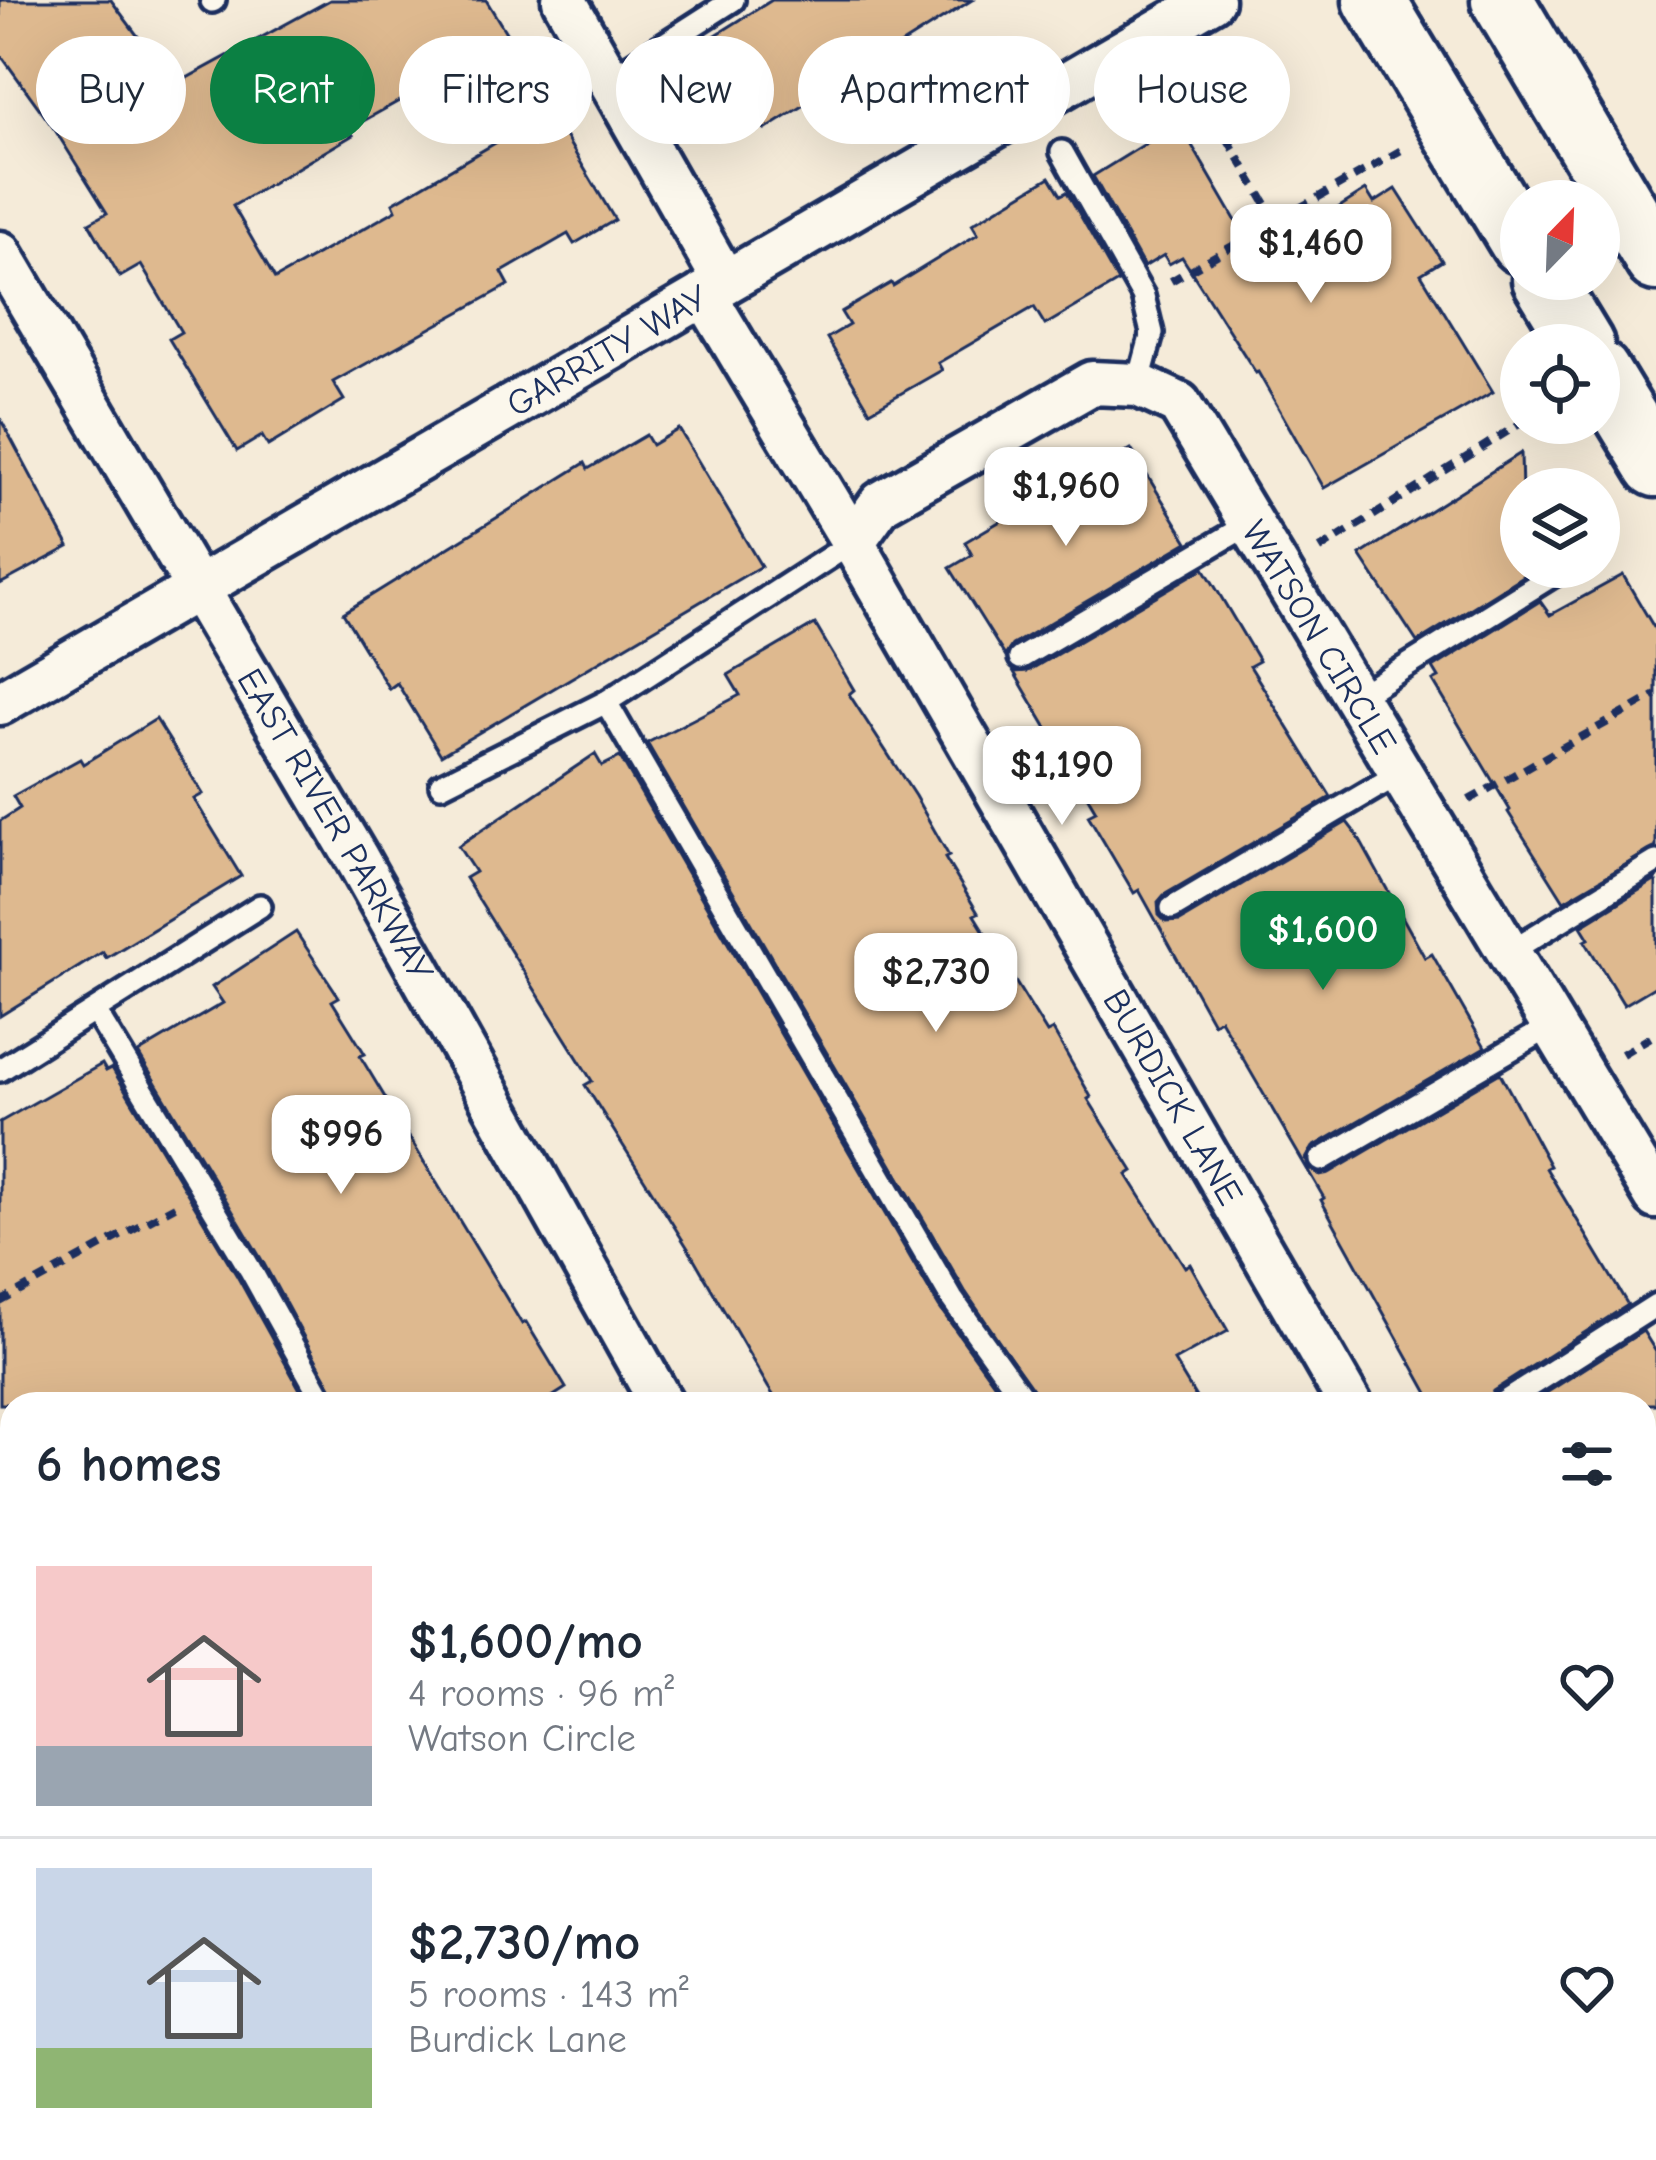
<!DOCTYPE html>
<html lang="en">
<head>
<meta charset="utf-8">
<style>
  :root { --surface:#fff; --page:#f6f6f7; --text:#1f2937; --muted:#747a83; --line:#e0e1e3; --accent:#0b8043 }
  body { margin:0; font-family:"Comic Neue",sans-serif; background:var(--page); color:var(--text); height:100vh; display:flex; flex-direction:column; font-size:45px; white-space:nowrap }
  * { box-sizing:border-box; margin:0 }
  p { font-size:39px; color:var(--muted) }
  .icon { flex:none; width:66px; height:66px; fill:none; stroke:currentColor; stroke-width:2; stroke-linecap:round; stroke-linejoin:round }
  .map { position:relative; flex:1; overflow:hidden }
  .sheet { position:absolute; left:0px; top:1392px; width:1656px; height:768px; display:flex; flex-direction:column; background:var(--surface); border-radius:36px 36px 0 0; box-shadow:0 12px 48px #0002 }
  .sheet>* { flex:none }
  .banner { position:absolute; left:36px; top:36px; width:1584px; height:108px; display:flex; gap:24px }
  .needle { width:78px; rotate:23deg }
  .tools { position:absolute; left:1500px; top:180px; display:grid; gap:24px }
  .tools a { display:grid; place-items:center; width:120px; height:120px; border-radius:50%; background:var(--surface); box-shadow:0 12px 48px #0002; font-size:60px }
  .price { position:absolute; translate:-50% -102px; padding:0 27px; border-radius:24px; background:#fff; color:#222; font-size:39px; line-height:78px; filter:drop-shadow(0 3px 6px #0008) }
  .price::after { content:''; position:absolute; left:50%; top:72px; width:36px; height:27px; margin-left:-18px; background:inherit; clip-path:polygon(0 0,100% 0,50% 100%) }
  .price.current { background:var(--accent); color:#fff }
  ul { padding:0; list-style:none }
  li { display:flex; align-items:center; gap:36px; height:300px; padding:0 36px }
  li+li { border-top:3px solid var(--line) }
  li span { display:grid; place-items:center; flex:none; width:336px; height:240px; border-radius:0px; color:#555 }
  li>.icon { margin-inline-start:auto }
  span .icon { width:144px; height:144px; fill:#fffc; stroke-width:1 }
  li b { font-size:51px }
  h2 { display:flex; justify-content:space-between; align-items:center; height:144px; padding:0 36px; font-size:51px }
  .pill { padding:0 42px; border-radius:54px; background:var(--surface); box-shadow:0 12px 48px #0002; font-size:42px; line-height:108px }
  .pill.current { background:var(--accent); color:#fff }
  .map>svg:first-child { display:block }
  .built { fill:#eedcc3 }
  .green { fill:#c3dd94; stroke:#6f8679; stroke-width:3 }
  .building { fill:#deb98f; stroke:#1b2f5e; stroke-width:3 }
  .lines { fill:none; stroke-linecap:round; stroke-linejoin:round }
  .lane-casing { stroke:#1b2f5e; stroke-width:30 }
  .street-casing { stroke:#1b2f5e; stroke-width:51 }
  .secondary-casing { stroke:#1b2f5e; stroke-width:69 }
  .path { stroke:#1b2f5e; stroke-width:8; stroke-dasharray:12 9; stroke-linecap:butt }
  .lane { stroke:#fbf7ec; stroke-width:21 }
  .street { stroke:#fbf7ec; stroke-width:42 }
  .secondary { stroke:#fbf7ec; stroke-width:60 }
  .labels { text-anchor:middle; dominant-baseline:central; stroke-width:9; stroke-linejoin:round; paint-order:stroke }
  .street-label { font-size:36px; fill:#1b2f5e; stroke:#fbf7ec }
</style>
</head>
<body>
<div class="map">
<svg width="1656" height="2160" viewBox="0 0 1656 2160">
  <rect width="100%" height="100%" fill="#f5ebd9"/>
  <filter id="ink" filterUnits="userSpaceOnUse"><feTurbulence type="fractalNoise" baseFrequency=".00833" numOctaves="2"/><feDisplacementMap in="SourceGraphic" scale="24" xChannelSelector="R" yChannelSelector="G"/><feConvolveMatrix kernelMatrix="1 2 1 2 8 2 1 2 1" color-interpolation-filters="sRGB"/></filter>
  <g filter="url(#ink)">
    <path class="built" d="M 1656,1936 L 1656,2160 L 1507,2160 L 1508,2148 L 1644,2148 L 1644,1939 Z"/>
    <path class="green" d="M 0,1765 L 12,1787 L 12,1976 L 0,1982 Z"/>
    <g class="building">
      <path d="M 0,0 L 111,0 L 174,85 L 330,0 L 486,0 L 513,44 L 440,89 L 435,81 L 349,129 L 353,135 L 233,206 L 275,279 L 396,210 L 393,203 L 550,111 L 615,220 L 574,244 L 568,234 L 502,272 L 509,285 L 333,382 L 344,400 L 268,446 L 262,436 L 237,451 L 169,339 L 181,332 L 141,265 L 120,277 L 89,223 L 107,213 L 55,130 L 0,54 Z"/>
      <path d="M 772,0 L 972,0 L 765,130 L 708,40 Z"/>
      <path d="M 1179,123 L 1258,259 L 1366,190 L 1374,203 L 1396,189 L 1442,261 L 1421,274 L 1493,392 L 1324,488 L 1258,372 L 1256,373 L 1182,257 L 1169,264 L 1164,255 L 1144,267 L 1093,176 Z"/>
      <path d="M 1050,177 L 1061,195 L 1067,192 L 1118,282 L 1045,325 L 1034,307 L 938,363 L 942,370 L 870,411 L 827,338 L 849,325 L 841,312 L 891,283 L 893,286 L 978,234 L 972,224 Z"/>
      <path d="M 0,418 L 69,547 L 0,584 Z"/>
      <path d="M 679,429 L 761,566 L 441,755 L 397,683 L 389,689 L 343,613 L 585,463 L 588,469 L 646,435 L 652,445 Z"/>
      <path d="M 1131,449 L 1188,542 L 1012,645 L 1005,656 L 950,568 L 972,555 L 965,542 L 1073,478 L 1076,482 Z"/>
      <path d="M 1521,453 L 1524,575 L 1417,642 L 1360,555 Z"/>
      <path d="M 1204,568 L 1259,661 L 1250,666 L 1331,797 L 1164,895 L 1158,902 L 1159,915 L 1166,922 L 1180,921 L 1347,822 L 1357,835 L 1425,958 L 1432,954 L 1485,1047 L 1313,1147 L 1306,1159 L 1309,1168 L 1320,1175 L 1329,1173 L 1500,1073 L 1550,1166 L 1546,1168 L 1628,1305 L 1493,1391 L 1486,1404 L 1434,1404 L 1321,1200 L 1324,1198 L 1220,1019 L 1213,1023 L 1139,890 L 1134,893 L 1088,815 L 1096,811 L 1014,672 L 1028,671 Z"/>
      <path d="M 1623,575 L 1656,631 L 1656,847 L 1564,901 L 1508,812 L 1510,810 L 1433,681 L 1439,678 L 1433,668 L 1540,601 L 1550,615 Z"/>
      <path d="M 815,624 L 854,690 L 849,694 L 915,796 L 949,856 L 945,858 L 978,913 L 974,915 L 1047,1033 L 1053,1030 L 1091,1097 L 1088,1099 L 1133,1171 L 1127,1175 L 1185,1267 L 1190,1264 L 1228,1331 L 1174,1361 L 1200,1404 L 1042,1404 L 965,1291 L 647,743 L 740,695 L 728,675 Z"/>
      <path d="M 156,719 L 203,794 L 194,799 L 241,876 L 106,958 L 103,952 L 0,1016 L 0,821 L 20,808 L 13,796 L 80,759 L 83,764 Z"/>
      <path d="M 595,754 L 602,766 L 620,757 L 939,1307 L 1009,1404 L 779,1404 L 768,1387 L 689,1250 L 585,1085 L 592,1081 L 465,878 L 475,872 L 458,846 Z"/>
      <path d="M 1656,880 L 1656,986 L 1624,1005 L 1585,941 L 1589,939 L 1581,926 Z"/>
      <path d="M 296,932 L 339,997 L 332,1001 L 365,1054 L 360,1056 L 522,1324 L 526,1322 L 566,1388 L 541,1404 L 340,1404 L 263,1262 L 138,1053 L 223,1003 L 212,987 Z"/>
      <path d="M 102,1064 L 106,1071 L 112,1068 L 237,1276 L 308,1404 L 0,1404 L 0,1122 Z"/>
      <path d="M 1643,1331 L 1656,1352 L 1656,1404 L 1529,1404 Z"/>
    </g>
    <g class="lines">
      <defs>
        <g id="lane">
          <path d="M 212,1 L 214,0"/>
          <path d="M 608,80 L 733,0"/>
          <path d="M 1062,152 L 1143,296 L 1152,333 L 1138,385"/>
          <path d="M 1020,658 L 1253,522"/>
          <path d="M 1357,697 L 1566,567"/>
          <path d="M 606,702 L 952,1299 L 1027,1404"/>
          <path d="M 441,785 L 606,702 L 853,542"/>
          <path d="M 1172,908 L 1402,772"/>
          <path d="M 1509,952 L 1656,862"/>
          <path d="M 95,1011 L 250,1269 L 325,1404"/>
          <path d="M 0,1070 L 260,906"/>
          <path d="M 1321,1160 L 1553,1025"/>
          <path d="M 1501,1404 L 1656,1305"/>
          <path d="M 0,1505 L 12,1498"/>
          <path d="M 0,2008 L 12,2001"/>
          <path d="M 629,2160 L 650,2148"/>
        </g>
        <g id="street">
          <path d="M 564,0 L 725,282"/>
          <path id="s1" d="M 0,253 L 357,859 L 662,1404"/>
          <path id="s2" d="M 704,294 L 853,542 L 1350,1404"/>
          <path id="s3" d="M 853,542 L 881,503 L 1092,383 L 1138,385 L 1179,404 L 1656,1197"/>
          <path id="s4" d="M 0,703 L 1212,0"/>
          <path d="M 1644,1544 L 1656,1537"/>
          <path d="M 0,1707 L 12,1729"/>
          <path d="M 1644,1874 L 1656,1869"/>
          <path d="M 242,2148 L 248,2160"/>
          <path d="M 976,2148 L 1002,2160"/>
        </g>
        <g id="secondary">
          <path d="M 1374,0 L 1521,243"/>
          <path d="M 1502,0 L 1656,260"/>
          <path d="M 1543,279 L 1583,345"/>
          <path d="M 1599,372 L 1656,466"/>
        </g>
      </defs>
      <use href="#lane" class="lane-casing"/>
      <use href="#street" class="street-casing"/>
      <use href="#secondary" class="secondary-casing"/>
      <g class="path">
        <path d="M 1185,67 L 1276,221"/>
        <path d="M 1171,281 L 1403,149"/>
        <path d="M 1320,549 L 1521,423"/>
        <path d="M 1469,800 L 1656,695"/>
        <path d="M 1622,1054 L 1656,1034"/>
        <path d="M 0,1302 L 175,1206"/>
        <path d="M 1456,2148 L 1456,2160"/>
        <path d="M 150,2160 L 171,2148"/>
      </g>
      <use href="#lane" class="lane"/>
      <use href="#street" class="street"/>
      <use href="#secondary" class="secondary"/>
    </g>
  </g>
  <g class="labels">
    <g class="street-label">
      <text stroke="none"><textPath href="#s4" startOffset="702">GARRITY WAY</textPath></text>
      <text stroke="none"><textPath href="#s3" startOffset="654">WATSON CIRCLE</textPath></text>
      <text stroke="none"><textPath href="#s1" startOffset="663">EAST RIVER PARKWAY</textPath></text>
      <text stroke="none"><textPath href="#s2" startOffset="930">BURDICK LANE</textPath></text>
    </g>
  </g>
</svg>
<div class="tools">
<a><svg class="needle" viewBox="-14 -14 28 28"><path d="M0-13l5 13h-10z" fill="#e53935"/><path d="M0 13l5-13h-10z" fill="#747a83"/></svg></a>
<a><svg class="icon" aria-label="locate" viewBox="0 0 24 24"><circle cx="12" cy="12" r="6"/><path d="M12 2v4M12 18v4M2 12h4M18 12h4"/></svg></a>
<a><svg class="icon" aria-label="layers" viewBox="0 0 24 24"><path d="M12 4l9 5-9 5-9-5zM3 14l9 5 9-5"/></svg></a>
</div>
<b class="price" style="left:1311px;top:306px">$1,460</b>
<b class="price" style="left:1066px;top:549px">$1,960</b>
<b class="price" style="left:1062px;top:828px">$1,190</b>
<b class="price current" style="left:1323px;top:993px">$1,600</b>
<b class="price" style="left:936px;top:1035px">$2,730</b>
<b class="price" style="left:341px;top:1197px">$996</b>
<div class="banner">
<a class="pill">Buy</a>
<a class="pill current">Rent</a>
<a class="pill">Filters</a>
<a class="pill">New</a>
<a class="pill">Apartment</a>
<a class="pill">House</a>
</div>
<section class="sheet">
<h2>6 homes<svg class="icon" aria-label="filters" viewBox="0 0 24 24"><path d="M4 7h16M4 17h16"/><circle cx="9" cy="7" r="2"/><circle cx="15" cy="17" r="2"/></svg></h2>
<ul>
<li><span style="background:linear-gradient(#f6c9c9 75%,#9aa5b1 0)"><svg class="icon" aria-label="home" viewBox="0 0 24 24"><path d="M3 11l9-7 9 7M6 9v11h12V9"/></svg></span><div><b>$1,600/mo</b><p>4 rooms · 96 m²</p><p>Watson Circle</p></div><svg class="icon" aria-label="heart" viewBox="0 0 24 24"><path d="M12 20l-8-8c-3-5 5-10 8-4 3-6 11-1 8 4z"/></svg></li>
<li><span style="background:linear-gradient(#c9d6e8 75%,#8fb573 0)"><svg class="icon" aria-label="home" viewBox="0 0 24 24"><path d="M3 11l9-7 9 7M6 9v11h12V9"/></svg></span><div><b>$2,730/mo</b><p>5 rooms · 143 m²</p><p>Burdick Lane</p></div><svg class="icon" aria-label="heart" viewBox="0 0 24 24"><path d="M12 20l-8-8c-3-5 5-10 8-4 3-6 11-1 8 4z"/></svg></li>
</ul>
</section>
</div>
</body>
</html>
